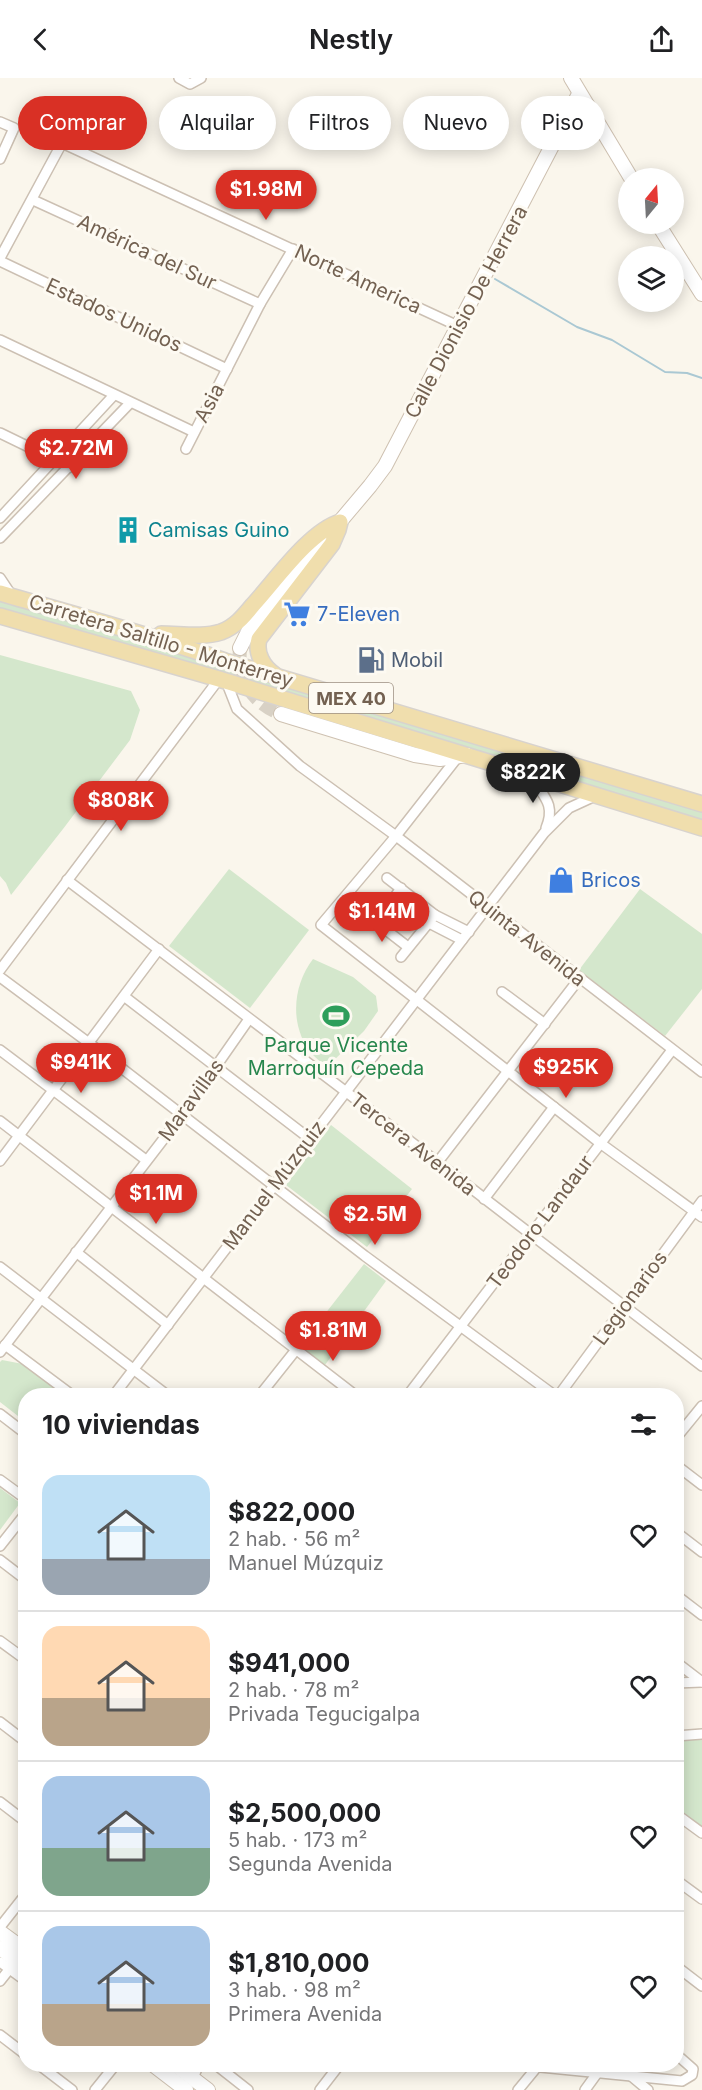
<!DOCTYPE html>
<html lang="es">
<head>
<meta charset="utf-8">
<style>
  :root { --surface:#fff; --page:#f2f2f2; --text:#202124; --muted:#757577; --line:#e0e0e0; --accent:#d93025 }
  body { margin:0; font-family:Inter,sans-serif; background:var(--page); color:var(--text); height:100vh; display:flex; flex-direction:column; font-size:22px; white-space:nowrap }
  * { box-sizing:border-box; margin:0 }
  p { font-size:20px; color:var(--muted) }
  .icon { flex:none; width:33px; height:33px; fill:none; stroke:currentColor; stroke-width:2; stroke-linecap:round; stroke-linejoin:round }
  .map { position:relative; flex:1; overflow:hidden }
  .sheet { position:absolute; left:18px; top:1310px; width:666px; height:684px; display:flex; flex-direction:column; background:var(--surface); border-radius:24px; box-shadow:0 3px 15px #0003 }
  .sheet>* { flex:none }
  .banner { position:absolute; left:18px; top:18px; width:666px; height:54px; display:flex; gap:12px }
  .needle { width:39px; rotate:18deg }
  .buttons { position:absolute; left:618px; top:90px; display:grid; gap:12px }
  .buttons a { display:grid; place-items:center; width:66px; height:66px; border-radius:50%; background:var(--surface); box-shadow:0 3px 15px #0003; font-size:30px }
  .price { position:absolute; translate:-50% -51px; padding:0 14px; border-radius:21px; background:var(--accent); color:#fff; font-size:20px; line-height:39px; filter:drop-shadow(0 2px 3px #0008) }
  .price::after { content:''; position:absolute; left:50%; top:36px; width:18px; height:14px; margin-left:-9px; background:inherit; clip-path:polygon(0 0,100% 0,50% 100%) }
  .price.selected { background:#222; color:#fff }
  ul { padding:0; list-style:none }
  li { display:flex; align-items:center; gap:18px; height:150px; padding:0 24px }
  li+li { border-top:2px solid var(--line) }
  li span { display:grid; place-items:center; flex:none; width:168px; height:120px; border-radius:18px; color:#555 }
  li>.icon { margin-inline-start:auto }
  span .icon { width:72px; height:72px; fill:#fffc; stroke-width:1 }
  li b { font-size:26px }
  h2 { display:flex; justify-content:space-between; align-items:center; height:72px; padding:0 24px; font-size:26px }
  .pill { padding:0 21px; border-radius:27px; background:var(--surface); box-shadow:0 3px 15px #0003; font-size:21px; line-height:54px }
  .pill.selected { background:var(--accent); color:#fff }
  header { display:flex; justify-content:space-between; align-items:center; height:78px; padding:0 24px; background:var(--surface); font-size:27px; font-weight:600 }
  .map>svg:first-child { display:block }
  .green { fill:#d4e7cc }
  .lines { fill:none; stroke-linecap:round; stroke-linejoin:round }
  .stream { stroke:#aac8d3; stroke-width:2 }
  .secondary-tunnel { stroke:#d8d1c5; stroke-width:14; stroke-dasharray:14 7; stroke-linecap:butt }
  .street-casing { stroke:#ccc0b3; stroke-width:12 }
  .secondary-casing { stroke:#cec1b1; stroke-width:16 }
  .primary-casing { stroke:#d8d3ce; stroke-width:18 }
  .street { stroke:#fff; stroke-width:9 }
  .secondary { stroke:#fff; stroke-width:14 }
  .primary { stroke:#f0dead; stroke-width:15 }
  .labels { text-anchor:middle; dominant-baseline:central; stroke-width:6; stroke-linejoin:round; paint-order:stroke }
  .shield { fill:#fdfaf2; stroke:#9c8f81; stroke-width:1.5 }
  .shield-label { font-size:18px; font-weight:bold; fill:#736151 }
  .street-label { font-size:20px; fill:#736151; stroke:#fdfaf2 }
  .culture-label { font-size:20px; fill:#0d838f; stroke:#fdfaf2; text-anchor:start }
  .shop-label { font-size:20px; fill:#366cbe; stroke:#fdfaf2; text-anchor:start }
  .service-label { font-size:20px; fill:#4e5e75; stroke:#fdfaf2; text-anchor:start }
  .leisure-label { font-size:20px; fill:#27864d; stroke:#fdfaf2 }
</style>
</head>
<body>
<header><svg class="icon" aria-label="back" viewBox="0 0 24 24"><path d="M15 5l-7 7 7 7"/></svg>Nestly<svg class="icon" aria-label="share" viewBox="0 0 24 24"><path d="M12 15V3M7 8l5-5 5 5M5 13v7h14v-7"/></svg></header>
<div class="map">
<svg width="702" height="2012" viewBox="0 0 702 2012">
  <rect width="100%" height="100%" fill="#faf6ec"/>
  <g class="green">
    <path d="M 0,520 L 702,734 L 702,745 L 0,532 Z"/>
    <path d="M 0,577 L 131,613 L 140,632 L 130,662 L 63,751 L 11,817 L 6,805 L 0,798 Z"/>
    <path d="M 229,791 L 309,852 L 250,930 L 169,868 Z"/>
    <path d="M 640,811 L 702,856 L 702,911 L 665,958 L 579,892 Z"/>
    <path d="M 313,881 L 353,899 L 376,918 L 378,933 L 364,953 L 327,989 C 322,985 317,981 313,977 C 289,950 292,908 313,881 Z"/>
    <path d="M 331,1047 L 412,1111 L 367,1169 L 286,1107 Z"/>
    <path d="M 364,1186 L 386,1203 L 325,1287 L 300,1268 Z"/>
    <path d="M 2,1282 L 23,1286 L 65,1317 L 26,1317 L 25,1330 L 18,1338 L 0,1324 L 0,1284 Z"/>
    <path d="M 0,1410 L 20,1425 L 0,1452 Z"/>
    <path d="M 702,1661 L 702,1751 L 677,1731 L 676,1663 Z"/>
  </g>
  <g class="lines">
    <path class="stream" d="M 495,201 L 577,249 L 612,262 L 665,294 L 687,295 L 702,300"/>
    <path class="secondary-tunnel" d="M 240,570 C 237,601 252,624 281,636"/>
    <defs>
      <g id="street">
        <path d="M 179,0 L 190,6 L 201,0"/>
        <path d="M 0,44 L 14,50 L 0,81"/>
        <path d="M 33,122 L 260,226"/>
        <path d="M 0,180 L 62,65 L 458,248"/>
        <path d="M 0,183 L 227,291"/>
        <path d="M 0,262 L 194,354"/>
        <path d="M 0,355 L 70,389"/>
        <path d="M 186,371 L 260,226 L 293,171"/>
        <path d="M 0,440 L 114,317"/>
        <path d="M 0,460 L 130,325"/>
        <path d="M 0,500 L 12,518"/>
        <path d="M 226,603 L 237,631 L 300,688 L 396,758 L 702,994"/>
        <path d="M 457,680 L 396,758 L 321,847 L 600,1065 L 702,1139"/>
        <path d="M 531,698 C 543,718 556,726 546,750"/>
        <path d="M 387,800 L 435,837 L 469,854"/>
        <path d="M 67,802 L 345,1013 L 702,1288"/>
        <path d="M 372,841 L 408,869"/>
        <path d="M 377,844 L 401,810"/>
        <path d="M 429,845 L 462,862"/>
        <path d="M 401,879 L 435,837"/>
        <path d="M 0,892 L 219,601"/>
        <path d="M 0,899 L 89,965 L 365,1178 L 554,1317"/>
        <path d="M 502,914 L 545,946"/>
        <path d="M 125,919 L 310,1061"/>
        <path d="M 0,972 L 146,1082"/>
        <path d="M 0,1043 L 355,1317"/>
        <path d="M 0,1083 L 159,871"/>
        <path d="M 437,1085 L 579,901"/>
        <path d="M 484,1121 L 554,1029"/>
        <path d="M 76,1174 L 168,1247"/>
        <path d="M 0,1189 L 167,1317"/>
        <path d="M 5,1267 L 72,1317"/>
        <path d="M 0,1274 L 182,1037 L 249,941"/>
        <path d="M 114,1317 L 544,755 L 569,730 L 595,718"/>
        <path d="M 260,1317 L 295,1273"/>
        <path d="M 408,1317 L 672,972"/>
        <path d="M 559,1317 L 702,1123"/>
        <path d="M 0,1336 L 26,1356"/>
        <path d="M 676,1360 L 702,1328"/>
        <path d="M 676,1387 L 702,1407"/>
        <path d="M 0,1402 L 26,1421"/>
        <path d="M 676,1454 L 702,1474"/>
        <path d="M 0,1468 L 26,1435"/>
        <path d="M 0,1482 L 26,1502"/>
        <path d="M 676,1517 L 702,1537"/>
        <path d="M 0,1563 L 26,1582"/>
        <path d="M 676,1584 L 702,1604"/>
        <path d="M 676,1605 L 702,1604"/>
        <path d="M 0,1644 L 26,1664"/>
        <path d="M 676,1658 L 702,1656"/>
        <path d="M 0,1724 L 26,1744"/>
        <path d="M 676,1736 L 702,1755"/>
        <path d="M 676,1802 L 702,1821"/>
        <path d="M 0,1849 L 26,1816"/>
        <path d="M 0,1884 L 26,1903"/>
        <path d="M 676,1888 L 702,1908"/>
        <path d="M 0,1903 L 19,1879"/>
        <path d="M 0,1957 L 26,1977"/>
        <path d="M 38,1986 L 72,2012"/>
        <path d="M 215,1986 L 248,2012"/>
        <path d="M 510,1986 L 682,2003 L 692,1997 L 693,1991 L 676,1976"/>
        <path d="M 630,1997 L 648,2012"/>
        <path d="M 193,2000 L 199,1986"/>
        <path d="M 95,2012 L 116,1986"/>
        <path d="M 320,2012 L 340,1986"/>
        <path d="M 518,2012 L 537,1989"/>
        <path d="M 585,2012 L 598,1994"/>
      </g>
      <g id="secondary">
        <path d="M 571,0 L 631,100"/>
        <path d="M 658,146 L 702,216"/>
        <path d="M 240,570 L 250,550 L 370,408 L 385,388 L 579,16"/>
        <path d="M 281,636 L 415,677 L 440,681 L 467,677"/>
        <path d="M 0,1854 L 26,1873"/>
        <path d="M 0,1870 L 26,1890"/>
        <path d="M 152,1986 L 186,2012"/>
        <path d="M 174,1986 L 208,2012"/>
      </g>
      <g id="primary">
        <path d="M 0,515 C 75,537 151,557 225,583 L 702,726"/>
        <path d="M 0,538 L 219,601 L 702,750"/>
        <path d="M 161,556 C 181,556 202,560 221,554 C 235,549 244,538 253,527 C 276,502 309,454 340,444 L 338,452 L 332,466 L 259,561 C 255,575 263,589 275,597"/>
      </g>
    </defs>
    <use href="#street" class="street-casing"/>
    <use href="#secondary" class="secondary-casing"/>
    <use href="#primary" class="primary-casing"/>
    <use href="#street" class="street"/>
    <use href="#secondary" class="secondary"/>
    <use href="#primary" class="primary"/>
  </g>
  <defs>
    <symbol id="building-bare" viewBox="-9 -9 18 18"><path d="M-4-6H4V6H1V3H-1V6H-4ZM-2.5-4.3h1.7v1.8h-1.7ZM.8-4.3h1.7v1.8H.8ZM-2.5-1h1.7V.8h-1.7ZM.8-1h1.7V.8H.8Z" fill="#0f9aa8" stroke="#fdfaf2" stroke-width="2.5" paint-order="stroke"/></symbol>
    <symbol id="supermarket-bare" viewBox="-9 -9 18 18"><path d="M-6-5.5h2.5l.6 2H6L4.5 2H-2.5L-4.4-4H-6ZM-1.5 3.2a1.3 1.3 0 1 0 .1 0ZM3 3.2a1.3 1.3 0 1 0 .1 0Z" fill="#3f7fe0" stroke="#fdfaf2" stroke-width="2.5" paint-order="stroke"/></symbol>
    <symbol id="fuel-bare" viewBox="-9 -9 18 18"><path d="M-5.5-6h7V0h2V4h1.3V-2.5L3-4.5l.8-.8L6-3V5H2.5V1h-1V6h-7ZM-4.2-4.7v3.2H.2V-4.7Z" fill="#5c6f8a" stroke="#fdfaf2" stroke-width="2.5" paint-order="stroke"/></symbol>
    <symbol id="shop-bare" viewBox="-9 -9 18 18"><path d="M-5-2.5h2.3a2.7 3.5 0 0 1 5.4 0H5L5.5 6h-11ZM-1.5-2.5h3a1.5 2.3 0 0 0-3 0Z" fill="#3f7fe0" stroke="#fdfaf2" stroke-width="2.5" paint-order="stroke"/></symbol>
    <symbol id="stadium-bare" viewBox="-9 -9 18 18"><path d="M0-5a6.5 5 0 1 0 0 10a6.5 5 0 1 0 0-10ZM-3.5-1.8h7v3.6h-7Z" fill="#2e9e5b" stroke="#fdfaf2" stroke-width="2.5" paint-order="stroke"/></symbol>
  </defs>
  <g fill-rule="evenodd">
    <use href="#building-bare" x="109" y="433" width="38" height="38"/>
    <use href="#supermarket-bare" x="278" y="517" width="38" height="38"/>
    <use href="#fuel-bare" x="352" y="563" width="38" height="38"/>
    <use href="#shop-bare" x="542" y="783" width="38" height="38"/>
    <use href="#stadium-bare" x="317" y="919" width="38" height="38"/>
  </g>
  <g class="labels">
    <rect class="shield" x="309" y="605" width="84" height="30" rx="4.5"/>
    <g class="shield-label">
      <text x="351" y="620">MEX 40</text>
    </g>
    <g class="street-label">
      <text transform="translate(147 174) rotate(25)">América del Sur</text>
      <text transform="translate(358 201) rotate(25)">Norte America</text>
      <text transform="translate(466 234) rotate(-62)">Calle Dionisio De Herrera</text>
      <text transform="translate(114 237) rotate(25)">Estados Unidos</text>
      <text transform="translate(209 325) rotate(-62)">Asia</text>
      <text transform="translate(161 563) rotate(17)">Carretera Saltillo - Monterrey</text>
      <text transform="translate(527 860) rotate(38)">Quinta Avenida</text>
      <text transform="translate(191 1022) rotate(-54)">Maravillas</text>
      <text transform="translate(413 1066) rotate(38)">Tercera Avenida</text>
      <text transform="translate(274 1107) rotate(-53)">Manuel Múzquiz</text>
      <text transform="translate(540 1144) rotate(-53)">Teodoro Landaur</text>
      <text transform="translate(630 1220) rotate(-54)">Legionarios</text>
    </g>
    <g class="culture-label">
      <text x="148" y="452">Camisas Guino</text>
    </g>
    <g class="shop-label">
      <text x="317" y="536">7-Eleven</text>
      <text x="581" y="802">Bricos</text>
    </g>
    <g class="service-label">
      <text x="391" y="582">Mobil</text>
    </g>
    <g class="leisure-label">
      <text x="336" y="967">Parque Vicente<tspan x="336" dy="23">Marroquín Cepeda</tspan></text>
    </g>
  </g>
</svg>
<div class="buttons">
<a><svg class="needle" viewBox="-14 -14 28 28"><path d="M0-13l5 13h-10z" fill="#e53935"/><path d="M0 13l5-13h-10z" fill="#757577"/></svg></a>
<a><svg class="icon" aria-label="layers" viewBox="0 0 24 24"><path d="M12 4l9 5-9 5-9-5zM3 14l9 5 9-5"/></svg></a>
</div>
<b class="price" style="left:266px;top:143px">$1.98M</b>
<b class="price" style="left:76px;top:402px">$2.72M</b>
<b class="price selected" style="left:533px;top:726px">$822K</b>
<b class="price" style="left:121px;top:754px">$808K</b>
<b class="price" style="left:382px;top:865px">$1.14M</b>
<b class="price" style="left:81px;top:1016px">$941K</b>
<b class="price" style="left:566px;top:1021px">$925K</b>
<b class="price" style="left:156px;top:1147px">$1.1M</b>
<b class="price" style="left:375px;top:1168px">$2.5M</b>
<b class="price" style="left:333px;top:1284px">$1.81M</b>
<div class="banner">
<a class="pill selected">Comprar</a>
<a class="pill">Alquilar</a>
<a class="pill">Filtros</a>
<a class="pill">Nuevo</a>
<a class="pill">Piso</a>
</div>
<section class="sheet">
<h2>10 viviendas<svg class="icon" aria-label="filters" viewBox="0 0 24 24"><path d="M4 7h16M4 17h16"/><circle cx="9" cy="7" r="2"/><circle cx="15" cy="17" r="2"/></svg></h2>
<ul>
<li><span style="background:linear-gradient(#bfe0f5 70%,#9aa5b1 0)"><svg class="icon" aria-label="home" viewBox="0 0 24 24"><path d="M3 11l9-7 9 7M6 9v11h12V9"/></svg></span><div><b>$822,000</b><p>2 hab. · 56 m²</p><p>Manuel Múzquiz</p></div><svg class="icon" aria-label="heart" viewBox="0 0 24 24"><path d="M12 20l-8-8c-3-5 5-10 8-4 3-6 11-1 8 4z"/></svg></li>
<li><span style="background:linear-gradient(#ffd9b3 60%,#b9a48a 0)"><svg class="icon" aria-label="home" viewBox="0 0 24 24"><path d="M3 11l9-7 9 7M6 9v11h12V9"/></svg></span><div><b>$941,000</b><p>2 hab. · 78 m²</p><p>Privada Tegucigalpa</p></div><svg class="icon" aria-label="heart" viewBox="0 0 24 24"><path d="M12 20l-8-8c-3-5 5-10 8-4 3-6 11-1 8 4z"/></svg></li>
<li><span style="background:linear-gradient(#a9c7e8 60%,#7fa58c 0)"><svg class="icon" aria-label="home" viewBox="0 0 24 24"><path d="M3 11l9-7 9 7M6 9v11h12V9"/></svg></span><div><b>$2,500,000</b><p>5 hab. · 173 m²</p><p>Segunda Avenida</p></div><svg class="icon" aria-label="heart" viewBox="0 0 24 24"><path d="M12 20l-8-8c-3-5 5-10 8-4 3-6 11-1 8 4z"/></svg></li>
<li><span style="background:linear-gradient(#a9c7e8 65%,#b9a48a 0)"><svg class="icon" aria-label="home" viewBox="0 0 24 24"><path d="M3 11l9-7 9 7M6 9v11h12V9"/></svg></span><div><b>$1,810,000</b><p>3 hab. · 98 m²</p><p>Primera Avenida</p></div><svg class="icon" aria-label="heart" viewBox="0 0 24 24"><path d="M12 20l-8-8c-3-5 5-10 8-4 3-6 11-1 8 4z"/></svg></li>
</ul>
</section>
</div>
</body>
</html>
